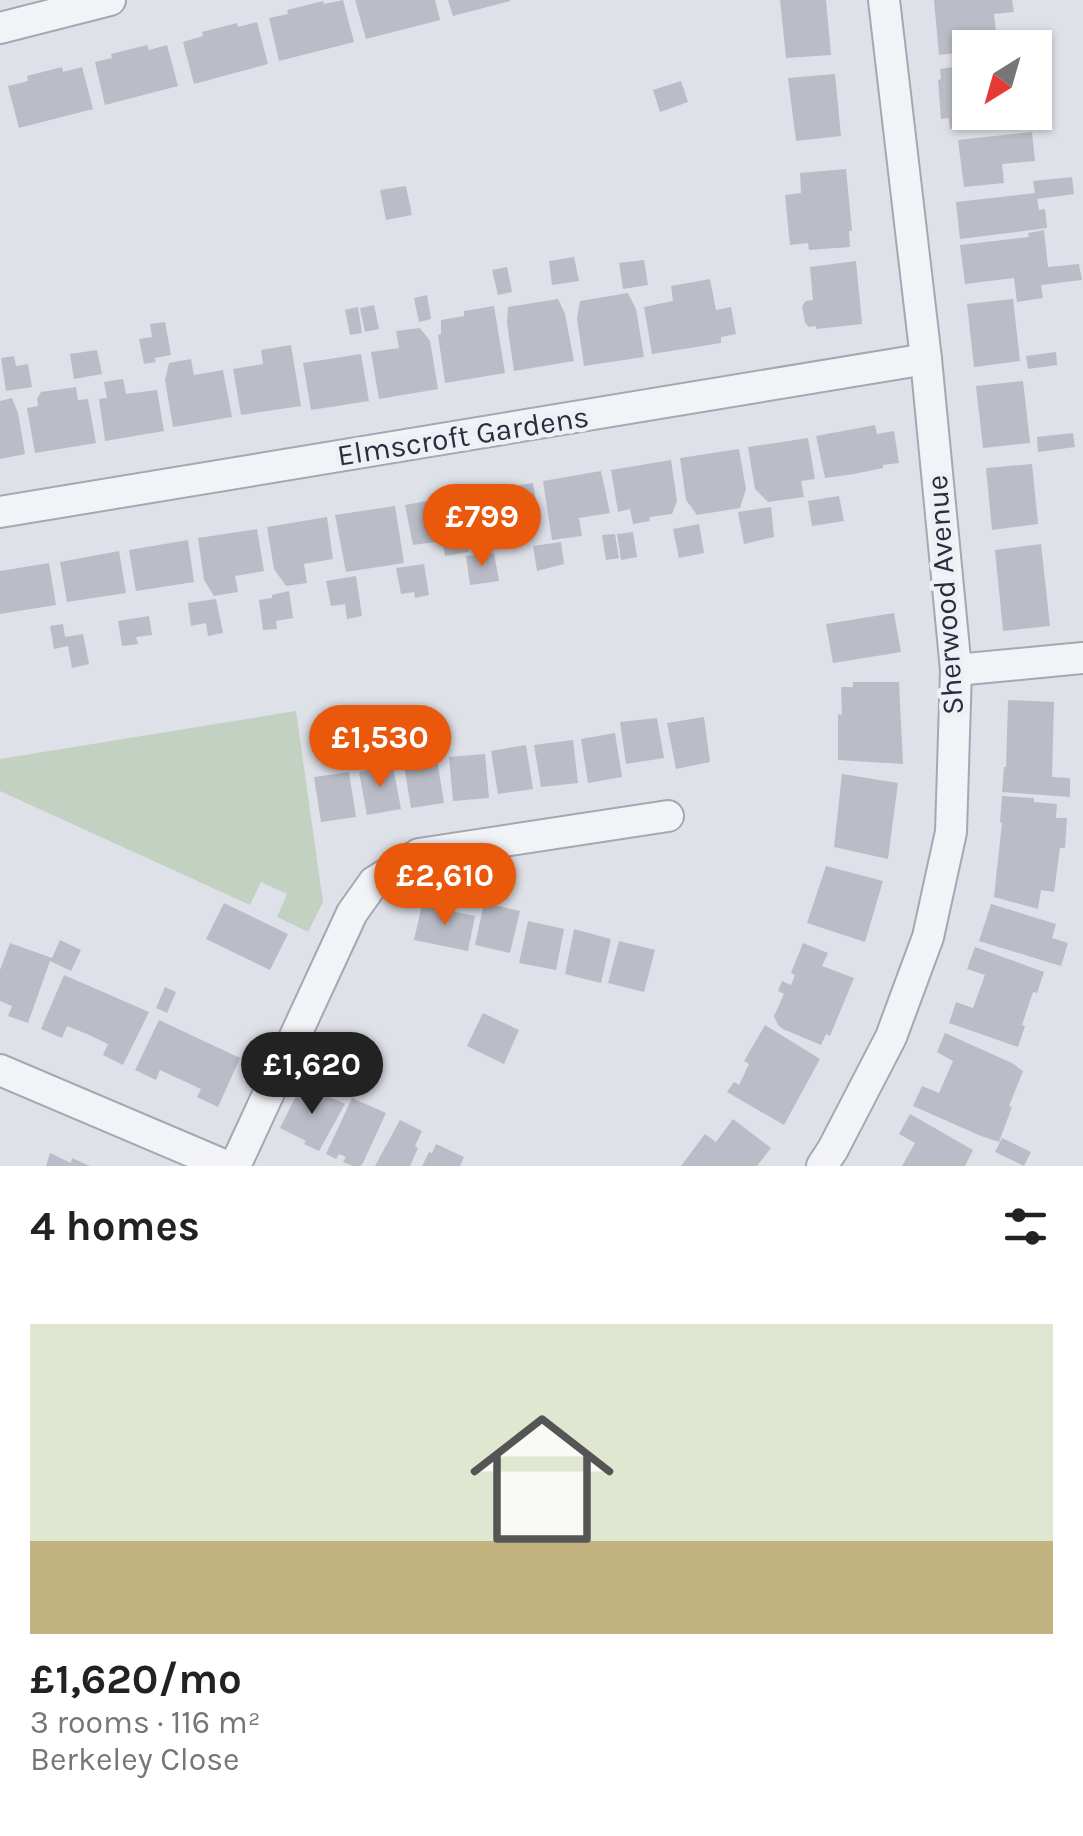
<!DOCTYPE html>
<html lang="en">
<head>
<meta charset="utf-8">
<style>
  :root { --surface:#fff; --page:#f6f6f6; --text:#222; --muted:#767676; --accent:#ea580c }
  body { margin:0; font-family:Karla,sans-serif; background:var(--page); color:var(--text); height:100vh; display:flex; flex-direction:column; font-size:38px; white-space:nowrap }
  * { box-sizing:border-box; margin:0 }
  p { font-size:32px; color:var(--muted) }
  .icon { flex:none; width:55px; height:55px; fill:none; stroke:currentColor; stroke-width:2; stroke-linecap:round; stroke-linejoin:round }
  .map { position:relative; height:1166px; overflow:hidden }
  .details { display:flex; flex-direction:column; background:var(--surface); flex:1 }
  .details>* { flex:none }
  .needle { width:65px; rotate:217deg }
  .fabs { position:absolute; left:952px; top:30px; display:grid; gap:20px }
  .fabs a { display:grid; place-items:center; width:100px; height:100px; border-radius:0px; background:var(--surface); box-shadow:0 2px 8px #0004; font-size:50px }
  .price { position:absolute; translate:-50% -85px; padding:0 22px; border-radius:35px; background:var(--accent); color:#fff; font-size:32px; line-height:65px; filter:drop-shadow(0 2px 5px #0008) }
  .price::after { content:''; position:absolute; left:50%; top:60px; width:30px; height:22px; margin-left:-15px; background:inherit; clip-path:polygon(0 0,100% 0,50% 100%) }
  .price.current { background:#222; color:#fff }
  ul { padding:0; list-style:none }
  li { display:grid; align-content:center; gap:20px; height:530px; padding:0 30px }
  li span { display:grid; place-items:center; height:310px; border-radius:0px; color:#555 }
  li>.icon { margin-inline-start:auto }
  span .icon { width:180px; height:180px; fill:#fffc; stroke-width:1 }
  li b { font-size:42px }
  h2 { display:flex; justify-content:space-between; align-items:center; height:120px; padding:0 30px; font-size:42px }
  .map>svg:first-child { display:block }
  .green { fill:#c2d1c1 }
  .building { fill:#babcc7 }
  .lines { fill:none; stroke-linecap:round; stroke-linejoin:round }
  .minor-casing { stroke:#a5a7b2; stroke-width:34 }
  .minor { stroke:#f2f3f6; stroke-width:30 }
  .labels { text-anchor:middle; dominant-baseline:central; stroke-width:9; stroke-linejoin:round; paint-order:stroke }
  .street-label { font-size:30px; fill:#292d3e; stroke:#eff0f5 }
</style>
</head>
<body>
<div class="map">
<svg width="1083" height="1166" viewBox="0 0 1083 1166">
  <rect width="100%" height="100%" fill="#dfe1e8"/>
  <path class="green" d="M 296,711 L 323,902 L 308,932 L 277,917 L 287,894 L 261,882 L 250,905 L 0,791 L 0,759 Z"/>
  <g class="building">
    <path d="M 343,0 L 354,42 L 279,61 L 269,18 L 288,14 L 287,10 L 323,1 L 324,4 Z"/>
    <path d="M 355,0 L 435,0 L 440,20 L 366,39 Z"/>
    <path d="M 448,0 L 510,0 L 510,1 L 453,16 Z"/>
    <path d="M 780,0 L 826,0 L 831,55 L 786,58 Z"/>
    <path d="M 934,0 L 1012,0 L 1014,12 L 994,14 L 998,48 L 970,48 L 970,51 L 939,55 Z"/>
    <path d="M 257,22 L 268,64 L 194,84 L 183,42 L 203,36 L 202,32 L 237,23 L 238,27 Z"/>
    <path d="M 147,45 L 149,50 L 167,45 L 178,86 L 105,105 L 95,62 L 112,58 L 111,54 Z"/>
    <path d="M 966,59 L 970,59 L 970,112 L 1001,112 L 1002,124 L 950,129 L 949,118 L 941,119 L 938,80 L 941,79 L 940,69 L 967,65 Z"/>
    <path d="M 62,67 L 63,72 L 82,67 L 93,109 L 19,128 L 8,86 L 28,81 L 27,76 Z"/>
    <path d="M 835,74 L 841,136 L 796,141 L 788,78 Z"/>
    <path d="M 681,81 L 688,102 L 660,112 L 653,90 Z"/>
    <path d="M 1032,132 L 1035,161 L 1002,164 L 1004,183 L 964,187 L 958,140 Z"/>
    <path d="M 846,169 L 852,231 L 849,231 L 850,247 L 809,250 L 808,243 L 790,245 L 785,195 L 801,193 L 800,173 Z"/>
    <path d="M 1072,177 L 1074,194 L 1037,199 L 1039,210 L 1045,209 L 1047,228 L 960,239 L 956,202 L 1035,193 L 1033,181 Z"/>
    <path d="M 406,186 L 412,215 L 386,220 L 380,190 Z"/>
    <path d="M 1044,230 L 1048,267 L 1079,264 L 1082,280 L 1041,285 L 1043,298 L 1017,302 L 1014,278 L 965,284 L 960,245 L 1029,237 L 1028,233 Z"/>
    <path d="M 574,257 L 579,281 L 552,285 L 549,261 Z"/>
    <path d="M 644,260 L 648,285 L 623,289 L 619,263 Z"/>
    <path d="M 856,261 L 862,324 L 816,329 L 816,326 L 809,327 L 805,323 L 802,306 L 806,301 L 813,300 L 810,267 Z"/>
    <path d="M 507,267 L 512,292 L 498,295 L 492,270 Z"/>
    <path d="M 710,279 L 716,310 L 731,307 L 736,334 L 721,337 L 721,343 L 652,354 L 644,307 L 673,301 L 671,286 Z"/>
    <path d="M 628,293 L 636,309 L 644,357 L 584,366 L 577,319 L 580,301 Z"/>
    <path d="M 427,295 L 431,319 L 419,322 L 414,298 Z"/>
    <path d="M 558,299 L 565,314 L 574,361 L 514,371 L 507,323 L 508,307 Z"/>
    <path d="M 1013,299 L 1020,361 L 974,367 L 967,304 Z"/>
    <path d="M 374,305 L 379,329 L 365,332 L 360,308 Z"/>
    <path d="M 494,306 L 505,373 L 445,383 L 438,335 L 441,334 L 441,320 L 464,316 L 464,311 Z"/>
    <path d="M 358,307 L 362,333 L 350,335 L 345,310 Z"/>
    <path d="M 165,322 L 171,355 L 155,358 L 156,362 L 144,364 L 139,339 L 152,337 L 150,324 Z"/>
    <path d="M 420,328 L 430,341 L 438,389 L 379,399 L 371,352 L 399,348 L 396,331 Z"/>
    <path d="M 291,345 L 301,406 L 241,415 L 233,369 L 263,364 L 261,350 Z"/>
    <path d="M 97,350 L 102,374 L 74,379 L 70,354 Z"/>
    <path d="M 1056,352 L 1057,365 L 1028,369 L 1026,356 Z"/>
    <path d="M 361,354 L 369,401 L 311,410 L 303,363 Z"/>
    <path d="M 14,356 L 16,366 L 28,364 L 32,387 L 6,391 L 1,358 Z"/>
    <path d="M 191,359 L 194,375 L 223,370 L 232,417 L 173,427 L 165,380 L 169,363 Z"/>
    <path d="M 123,379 L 126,394 L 157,390 L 164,431 L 105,441 L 99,399 L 107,398 L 104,382 Z"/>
    <path d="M 1023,381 L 1030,443 L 983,448 L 976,386 Z"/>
    <path d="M 76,387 L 78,400 L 88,399 L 96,443 L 35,453 L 27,408 L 38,406 L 37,399 L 41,392 Z"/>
    <path d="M 12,398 L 18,413 L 25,454 L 0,459 L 0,401 Z"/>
    <path d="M 875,425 L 877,434 L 894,431 L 899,463 L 883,465 L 883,468 L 854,474 L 825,478 L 816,436 Z"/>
    <path d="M 1073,433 L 1075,447 L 1038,452 L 1037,437 Z"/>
    <path d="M 808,438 L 815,479 L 801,481 L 804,497 L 768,502 L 755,489 L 748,447 Z"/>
    <path d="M 739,449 L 746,489 L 740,508 L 697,515 L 686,500 L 680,458 Z"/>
    <path d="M 671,460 L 677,501 L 672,514 L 649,517 L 650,521 L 633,524 L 630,509 L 618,512 L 611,470 Z"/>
    <path d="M 1032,464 L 1038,524 L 992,530 L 986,468 Z"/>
    <path d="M 601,471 L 610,513 L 579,518 L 582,536 L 552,540 L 543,481 Z"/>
    <path d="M 533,483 L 540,524 L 510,530 L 513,539 L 492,542 L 483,533 L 481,534 L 474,493 Z"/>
    <path d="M 464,494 L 471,536 L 468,552 L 445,556 L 442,541 L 413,545 L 405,505 Z"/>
    <path d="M 839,496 L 844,521 L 812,526 L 808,501 Z"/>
    <path d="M 395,506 L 404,563 L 346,572 L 335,515 Z"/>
    <path d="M 771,507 L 774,537 L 744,544 L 738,512 Z"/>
    <path d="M 327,517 L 333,559 L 304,564 L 307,583 L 286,586 L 274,569 L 267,527 Z"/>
    <path d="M 699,524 L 704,553 L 679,558 L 673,529 Z"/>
    <path d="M 257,529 L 264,571 L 235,576 L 238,592 L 214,596 L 204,580 L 198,538 Z"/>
    <path d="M 633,532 L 637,557 L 621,560 L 617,534 Z"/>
    <path d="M 615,534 L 619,558 L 606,560 L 602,535 Z"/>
    <path d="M 188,540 L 194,582 L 136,591 L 129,550 Z"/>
    <path d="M 561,542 L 564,564 L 537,571 L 533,546 Z"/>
    <path d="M 1041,544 L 1050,626 L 1003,631 L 995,550 Z"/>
    <path d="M 119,551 L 126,593 L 67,602 L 60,562 Z"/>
    <path d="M 494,553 L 499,581 L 470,585 L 466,556 Z"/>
    <path d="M 49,563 L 56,605 L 0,614 L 0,571 Z"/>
    <path d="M 424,564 L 429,595 L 415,598 L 414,592 L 401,594 L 396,568 Z"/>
    <path d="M 356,576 L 362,616 L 347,619 L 345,604 L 331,606 L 326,581 Z"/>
    <path d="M 289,591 L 293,618 L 276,621 L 277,629 L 263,630 L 259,600 L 272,598 L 272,595 Z"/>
    <path d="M 216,599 L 223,633 L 208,636 L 206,623 L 191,626 L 188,603 Z"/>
    <path d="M 894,613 L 901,652 L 833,663 L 826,624 Z"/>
    <path d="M 149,616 L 152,635 L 136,637 L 138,644 L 122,646 L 118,621 Z"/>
    <path d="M 63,624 L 65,637 L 83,634 L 89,664 L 72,668 L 68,646 L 54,649 L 50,626 Z"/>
    <path d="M 853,682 L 899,682 L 903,764 L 838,760 L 838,714 L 842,715 L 841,687 L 853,687 Z"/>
    <path d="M 1008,700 L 1054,702 L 1052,777 L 1070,778 L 1070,797 L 1002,792 L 1004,767 L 1006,767 Z"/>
    <path d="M 704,717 L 710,762 L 676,769 L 667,723 Z"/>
    <path d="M 657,718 L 664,758 L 626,764 L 620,722 Z"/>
    <path d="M 615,733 L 622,777 L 588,783 L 581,739 Z"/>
    <path d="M 573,740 L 578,783 L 541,787 L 534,745 Z"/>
    <path d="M 526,745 L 533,789 L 498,794 L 491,751 Z"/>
    <path d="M 485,754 L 489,798 L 453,801 L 449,757 Z"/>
    <path d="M 437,759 L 444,803 L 411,808 L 404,765 Z"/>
    <path d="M 393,766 L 401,809 L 367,815 L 359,772 Z"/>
    <path d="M 349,772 L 356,817 L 321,822 L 314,777 Z"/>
    <path d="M 842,774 L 898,783 L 888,859 L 834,847 Z"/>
    <path d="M 1002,796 L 1034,798 L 1034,802 L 1057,804 L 1056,818 L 1067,818 L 1065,848 L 1060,848 L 1054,892 L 1041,890 L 1038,909 L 994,897 L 1002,823 L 1000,822 Z"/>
    <path d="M 826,866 L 883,881 L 865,942 L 807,923 Z"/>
    <path d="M 224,903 L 288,934 L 270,970 L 206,939 Z"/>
    <path d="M 484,903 L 520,911 L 510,953 L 475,945 Z"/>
    <path d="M 991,904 L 1056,924 L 1052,938 L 1068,943 L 1061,966 L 979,941 Z"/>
    <path d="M 422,905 L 475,916 L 468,951 L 414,940 Z"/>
    <path d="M 528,921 L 564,929 L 556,970 L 519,963 Z"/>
    <path d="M 574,929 L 611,939 L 601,983 L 565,974 Z"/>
    <path d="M 60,940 L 81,950 L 71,971 L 50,961 L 28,1023 L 8,1016 L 12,1006 L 0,1001 L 0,970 L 10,943 L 52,958 Z"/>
    <path d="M 619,941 L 655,950 L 644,992 L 608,983 Z"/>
    <path d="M 803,943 L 828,953 L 822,966 L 854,978 L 830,1036 L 826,1034 L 821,1045 L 783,1029 L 778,1025 L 774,1016 L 784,994 L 778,991 L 782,981 L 791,985 L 795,975 L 791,973 Z"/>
    <path d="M 975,947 L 1044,972 L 1037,993 L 1033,992 L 1022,1025 L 1025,1026 L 1018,1047 L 949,1023 L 956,1002 L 973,1008 L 985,975 L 967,969 Z"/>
    <path d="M 64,975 L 149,1012 L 123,1065 L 103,1055 L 108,1044 L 87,1034 L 67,1026 L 62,1038 L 41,1029 Z"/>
    <path d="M 165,987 L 176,992 L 167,1013 L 156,1008 Z"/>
    <path d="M 483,1013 L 519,1030 L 504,1064 L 467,1046 Z"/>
    <path d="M 159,1020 L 240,1058 L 218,1107 L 197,1097 L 201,1089 L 160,1070 L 156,1080 L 135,1070 Z"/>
    <path d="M 765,1025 L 820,1059 L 784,1125 L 727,1092 L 734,1082 L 739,1085 L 749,1064 L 744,1061 Z"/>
    <path d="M 945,1033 L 1012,1063 L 1023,1071 L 1009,1106 L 1012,1107 L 999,1142 L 981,1136 L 913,1106 L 922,1086 L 939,1093 L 953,1061 L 937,1052 Z"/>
    <path d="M 302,1084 L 345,1104 L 319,1151 L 304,1144 L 306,1141 L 280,1128 Z"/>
    <path d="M 352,1098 L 386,1113 L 362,1165 L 359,1166 L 353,1166 L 343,1162 L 346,1157 L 339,1154 L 336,1159 L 326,1154 Z"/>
    <path d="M 910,1114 L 973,1150 L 965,1166 L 902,1166 L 915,1143 L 899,1134 Z"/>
    <path d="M 733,1119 L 771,1148 L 757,1166 L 681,1166 L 705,1134 L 716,1142 Z"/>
    <path d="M 400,1120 L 422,1131 L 415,1146 L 418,1148 L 410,1166 L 375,1166 Z"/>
    <path d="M 1002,1138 L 1031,1152 L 1024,1166 L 995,1152 Z"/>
    <path d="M 436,1144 L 464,1157 L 460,1166 L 422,1166 L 429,1152 L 432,1153 Z"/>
    <path d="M 50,1153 L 71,1163 L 72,1158 L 90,1166 L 46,1166 Z"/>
  </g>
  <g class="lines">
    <defs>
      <g id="minor">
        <path d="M 0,28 L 110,0"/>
        <path d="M 0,512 L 926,359"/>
        <path d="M 956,670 L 1083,658"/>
        <path d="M 0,1070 L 226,1166"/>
        <path d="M 235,1166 L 352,913 L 374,882 L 419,854 L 668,816"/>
        <path d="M 822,1166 L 833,1149 L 891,1037 L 928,937 L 951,832 L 956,670 L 926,359 L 884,0"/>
      </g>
    </defs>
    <use href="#minor" class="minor-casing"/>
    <use href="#minor" class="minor"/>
  </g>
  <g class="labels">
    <g class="street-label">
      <text transform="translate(463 436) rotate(-9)">Elmscroft Gardens</text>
      <text transform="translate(945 595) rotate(-94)">Sherwood Avenue</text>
    </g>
  </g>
</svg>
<div class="fabs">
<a><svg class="needle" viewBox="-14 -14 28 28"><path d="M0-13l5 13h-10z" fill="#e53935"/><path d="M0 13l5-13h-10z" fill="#767676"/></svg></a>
</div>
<b class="price" style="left:482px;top:569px">£799</b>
<b class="price" style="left:380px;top:790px">£1,530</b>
<b class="price" style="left:445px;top:928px">£2,610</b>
<b class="price current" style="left:312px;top:1117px">£1,620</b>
</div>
<section class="details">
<h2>4 homes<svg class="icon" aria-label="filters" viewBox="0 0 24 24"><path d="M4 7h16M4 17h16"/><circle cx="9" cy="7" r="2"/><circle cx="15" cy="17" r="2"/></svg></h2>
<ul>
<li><span style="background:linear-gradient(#dfe7d0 70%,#c2b280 0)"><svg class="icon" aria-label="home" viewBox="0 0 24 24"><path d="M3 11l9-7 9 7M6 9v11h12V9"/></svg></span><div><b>£1,620/mo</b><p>3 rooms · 116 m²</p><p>Berkeley Close</p></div></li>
</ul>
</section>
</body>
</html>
